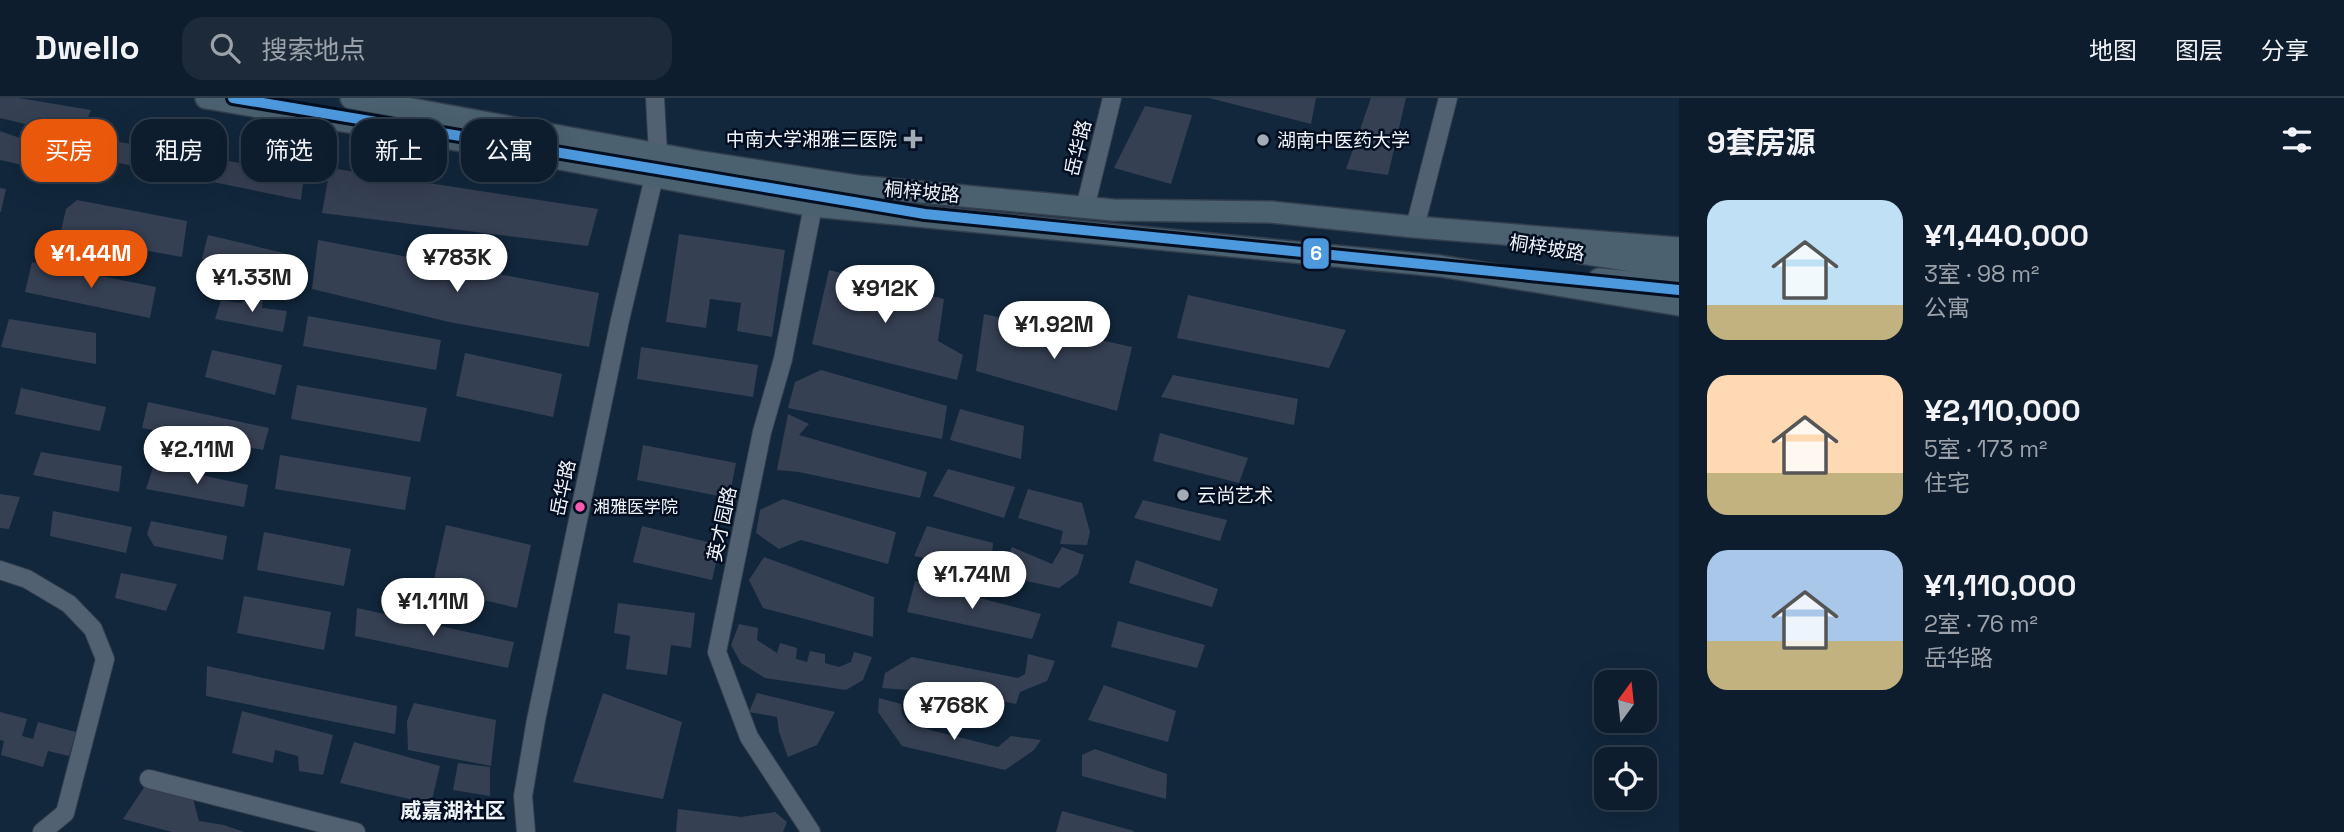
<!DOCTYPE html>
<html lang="zh">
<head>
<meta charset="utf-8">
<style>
  :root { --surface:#0e1d2d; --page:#1c2a39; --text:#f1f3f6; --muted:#9ba2aa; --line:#2e3b49; --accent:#ea580c }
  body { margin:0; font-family:"Space Grotesk","Noto Sans SC",sans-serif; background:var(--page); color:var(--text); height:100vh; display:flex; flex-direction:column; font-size:26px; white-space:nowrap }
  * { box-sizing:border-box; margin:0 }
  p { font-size:23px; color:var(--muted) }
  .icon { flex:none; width:38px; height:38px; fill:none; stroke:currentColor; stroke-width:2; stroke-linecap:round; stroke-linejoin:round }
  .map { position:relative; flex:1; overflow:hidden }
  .drawer { display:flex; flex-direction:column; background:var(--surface); width:665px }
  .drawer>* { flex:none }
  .banner { position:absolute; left:21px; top:21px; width:665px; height:63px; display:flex; gap:14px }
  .needle { width:46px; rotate:15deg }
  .tools { position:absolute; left:1594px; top:572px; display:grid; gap:14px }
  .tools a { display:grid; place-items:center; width:63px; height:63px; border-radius:14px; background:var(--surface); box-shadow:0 7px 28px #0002,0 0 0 2px var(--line); font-size:35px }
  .price { position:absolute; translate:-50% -60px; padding:0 16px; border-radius:24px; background:#fff; color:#222; font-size:23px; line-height:46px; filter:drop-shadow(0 2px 4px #0008) }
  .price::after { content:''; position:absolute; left:50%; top:42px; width:21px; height:16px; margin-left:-10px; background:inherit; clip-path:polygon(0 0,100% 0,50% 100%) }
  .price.selected { background:var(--accent); color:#fff }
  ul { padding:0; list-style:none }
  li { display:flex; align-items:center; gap:21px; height:175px; padding:0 28px }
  li span { display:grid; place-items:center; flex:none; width:196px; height:140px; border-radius:21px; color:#555 }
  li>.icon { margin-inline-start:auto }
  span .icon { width:84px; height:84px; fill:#fffc; stroke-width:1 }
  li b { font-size:30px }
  h2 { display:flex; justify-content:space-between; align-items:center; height:84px; padding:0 28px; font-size:30px }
  .chip { padding:0 24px; border-radius:21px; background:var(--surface); box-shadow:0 7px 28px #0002,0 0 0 2px var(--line); font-size:24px; line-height:63px }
  .chip.selected { background:var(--accent); color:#fff }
  header { display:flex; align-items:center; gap:42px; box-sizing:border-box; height:98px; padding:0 35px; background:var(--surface); border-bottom:2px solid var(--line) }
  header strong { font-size:33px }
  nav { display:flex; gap:38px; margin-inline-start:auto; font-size:24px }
  .search { width:490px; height:63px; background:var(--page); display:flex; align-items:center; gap:18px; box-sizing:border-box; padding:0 24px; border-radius:21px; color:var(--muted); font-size:26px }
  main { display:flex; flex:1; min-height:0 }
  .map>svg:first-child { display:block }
  .building { fill:#364053 }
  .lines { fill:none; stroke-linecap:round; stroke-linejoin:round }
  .minor-casing { stroke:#343f4d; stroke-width:20 }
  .major-casing { stroke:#343f4d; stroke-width:24 }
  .minor { stroke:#526172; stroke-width:18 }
  .major { stroke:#4b6170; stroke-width:21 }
  .metro-1-casing { stroke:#030f21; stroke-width:16 }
  .metro-1 { stroke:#4d99de; stroke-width:10 }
  .poi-dot { fill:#a2acb7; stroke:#030f21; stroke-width:2.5 }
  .bus-dot { fill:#f75aaf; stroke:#030f21; stroke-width:2.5 }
  .labels { text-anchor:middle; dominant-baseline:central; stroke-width:5; stroke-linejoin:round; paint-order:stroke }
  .bus-label { font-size:17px; fill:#f0f4f9; stroke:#030f21; text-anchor:start }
  .poi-label { font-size:19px; fill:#f0f4f9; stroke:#030f21; text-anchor:start }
  .street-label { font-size:19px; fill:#f0f4f9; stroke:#030f21 }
  .neighbourhood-label { font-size:21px; font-weight:bold; fill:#f0f4f9; stroke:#030f21 }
  .line-badge { stroke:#030f21; stroke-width:2.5 }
  .badge-label { font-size:19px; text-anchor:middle; font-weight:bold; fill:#fff }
</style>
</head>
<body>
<header>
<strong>Dwello</strong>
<div class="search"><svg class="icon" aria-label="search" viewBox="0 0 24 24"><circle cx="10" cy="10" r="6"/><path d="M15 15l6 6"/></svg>搜索地点</div>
<nav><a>地图</a><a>图层</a><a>分享</a></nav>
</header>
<main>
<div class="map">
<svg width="1679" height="734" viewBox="0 0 1679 734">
  <rect width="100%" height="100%" fill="#12273c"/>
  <g class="building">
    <path d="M 0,0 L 19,0 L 91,12 L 80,39 L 0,20 Z"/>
    <path d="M 1209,0 L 1316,0 L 1311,26 Z"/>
    <path d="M 1371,0 L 1406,0 L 1388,77 L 1346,71 Z"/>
    <path d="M 1145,8 L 1192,17 L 1171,86 L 1114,70 Z"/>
    <path d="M 0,33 L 51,51 L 45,72 L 0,62 Z"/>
    <path d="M 108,42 L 304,76 L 301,102 L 104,62 Z"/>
    <path d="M 330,70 L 598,111 L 588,148 L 322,115 Z"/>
    <path d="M 0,90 L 6,91 L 1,114 L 0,114 Z"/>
    <path d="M 77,102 L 187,123 L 182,159 L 60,137 L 66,111 Z"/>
    <path d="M 679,136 L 785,152 L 772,239 L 737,233 L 741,205 L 710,201 L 706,230 L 666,224 Z"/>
    <path d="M 208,137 L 284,155 L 280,177 L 202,161 Z"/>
    <path d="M 318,142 L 599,195 L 589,249 L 449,224 L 312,191 Z"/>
    <path d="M 32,164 L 156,189 L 150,220 L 25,194 Z"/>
    <path d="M 829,172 L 944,201 L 938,243 L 963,257 L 957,282 L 812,246 Z"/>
    <path d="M 1188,197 L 1346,232 L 1329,270 L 1177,240 Z"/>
    <path d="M 252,198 L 263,201 L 262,210 L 287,213 L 283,234 L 215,221 L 221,202 L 241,205 Z"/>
    <path d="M 984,216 L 1132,249 L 1117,313 L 976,273 Z"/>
    <path d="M 308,218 L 441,242 L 436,272 L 303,248 Z"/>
    <path d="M 9,221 L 96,235 L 96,266 L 1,249 Z"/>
    <path d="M 641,249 L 758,267 L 753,299 L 637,281 Z"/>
    <path d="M 212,252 L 282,267 L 275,297 L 205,279 Z"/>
    <path d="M 465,255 L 562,276 L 553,319 L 456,298 Z"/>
    <path d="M 821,272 L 947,308 L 942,341 L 788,310 L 795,284 Z"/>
    <path d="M 1173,277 L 1298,301 L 1294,327 L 1161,299 Z"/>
    <path d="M 297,287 L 427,310 L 420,344 L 291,321 Z"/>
    <path d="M 21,290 L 106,309 L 100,333 L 15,316 Z"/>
    <path d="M 148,304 L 269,330 L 263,352 L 142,330 Z"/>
    <path d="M 960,311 L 1024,328 L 1021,361 L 950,342 Z"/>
    <path d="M 788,316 L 809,326 L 799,337 L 927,374 L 920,400 L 799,374 L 777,372 Z"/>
    <path d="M 1160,335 L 1248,360 L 1239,385 L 1153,363 Z"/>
    <path d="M 643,347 L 736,365 L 729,400 L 637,382 Z"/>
    <path d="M 41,354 L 122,368 L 119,394 L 33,377 Z"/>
    <path d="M 280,357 L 411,379 L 405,412 L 275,391 Z"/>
    <path d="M 154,367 L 248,387 L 244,409 L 146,391 Z"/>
    <path d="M 948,371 L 1015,389 L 1004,420 L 933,398 Z"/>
    <path d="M 1028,391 L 1082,405 L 1090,434 L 1087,447 L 1060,446 L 1063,433 L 1018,420 Z"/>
    <path d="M 0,396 L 20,399 L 9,431 L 0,430 Z"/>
    <path d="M 783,401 L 896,434 L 888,466 L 801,442 L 779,451 L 756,435 L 760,412 Z"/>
    <path d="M 1143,402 L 1227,422 L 1220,443 L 1134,420 Z"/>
    <path d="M 53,413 L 132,429 L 126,455 L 50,438 Z"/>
    <path d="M 151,423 L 227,438 L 223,462 L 154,448 L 147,436 Z"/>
    <path d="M 446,427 L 531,447 L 517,510 L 432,490 Z"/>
    <path d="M 642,428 L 720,447 L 712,482 L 633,464 Z"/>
    <path d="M 927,428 L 993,445 L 991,474 L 914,458 Z"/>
    <path d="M 264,434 L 351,451 L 344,488 L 257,472 Z"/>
    <path d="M 1012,449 L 1052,466 L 1062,449 L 1084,457 L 1078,476 L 1059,490 L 998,477 Z"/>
    <path d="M 764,459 L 874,499 L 873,539 L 763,510 L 749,482 Z"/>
    <path d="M 1136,462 L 1218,491 L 1212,509 L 1129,485 Z"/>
    <path d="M 121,475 L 177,486 L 166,513 L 115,500 Z"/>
    <path d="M 915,483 L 1041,516 L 1032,541 L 907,514 Z"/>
    <path d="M 244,498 L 331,514 L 324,552 L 237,535 Z"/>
    <path d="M 618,505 L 695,515 L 691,550 L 671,547 L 667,577 L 626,571 L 630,538 L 614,535 Z"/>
    <path d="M 357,510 L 514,544 L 508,570 L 355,538 Z"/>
    <path d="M 1118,523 L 1205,547 L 1197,570 L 1111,549 Z"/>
    <path d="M 739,526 L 758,530 L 757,542 L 777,555 L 780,545 L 797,550 L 796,561 L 807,564 L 810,553 L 825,556 L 825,565 L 839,569 L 851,564 L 854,554 L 872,559 L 863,582 L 846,592 L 765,580 L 741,565 L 731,547 Z"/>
    <path d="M 1028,556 L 1055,563 L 1047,583 L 1020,594 L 1016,606 L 919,585 L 907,592 L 882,590 L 885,575 L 912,559 L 1018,580 L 1025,576 Z"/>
    <path d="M 207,568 L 397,608 L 395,636 L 206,598 Z"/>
    <path d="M 1104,587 L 1176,613 L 1168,644 L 1088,622 Z"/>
    <path d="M 603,595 L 682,624 L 663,701 L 573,684 Z"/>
    <path d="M 757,595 L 835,614 L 817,647 L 788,659 L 779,634 L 777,619 L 749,614 Z"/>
    <path d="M 879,600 L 901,606 L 902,616 L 908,625 L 930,632 L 998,649 L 1011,638 L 1041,642 L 1034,652 L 1005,672 L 902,648 L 878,614 Z"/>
    <path d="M 414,605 L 496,622 L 491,668 L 408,652 L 407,623 Z"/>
    <path d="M 242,613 L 333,637 L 323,677 L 299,673 L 298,658 L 275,652 L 273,665 L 232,655 Z"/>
    <path d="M 0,614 L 27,621 L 22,638 L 33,641 L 38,624 L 76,634 L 69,658 L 48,653 L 43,669 L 1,657 L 4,643 L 0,642 Z"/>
    <path d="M 354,644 L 440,668 L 431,706 L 340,685 Z"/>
    <path d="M 1095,651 L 1167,676 L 1166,701 L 1082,678 L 1082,657 Z"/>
    <path d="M 458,665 L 490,669 L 490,698 L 453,692 Z"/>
    <path d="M 145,688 L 193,701 L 199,723 L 224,727 L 244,734 L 172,734 L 123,721 Z"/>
    <path d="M 678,711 L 741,719 L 775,714 L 787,724 L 783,734 L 676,734 Z"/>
    <path d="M 1062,713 L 1134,733 L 1134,734 L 1056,734 Z"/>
  </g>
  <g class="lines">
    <defs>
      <g id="minor">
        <path d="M 1085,110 L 1112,0"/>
        <path d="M 1415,129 L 1448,0"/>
        <path d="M 0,472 L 27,481 L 69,506 L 93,531 L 105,561 L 65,715 L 42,734"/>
        <path d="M 149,681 L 356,734"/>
        <path d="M 526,734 L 523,698 L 536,622 L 620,222 L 654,79 L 658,56 L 655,0"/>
        <path d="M 811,734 L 749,639 L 717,554 L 762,334 L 783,261 L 813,108"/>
      </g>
      <g id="major">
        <path d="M 206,0 L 480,46 L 813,108 L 1440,168 L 1679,207"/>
        <path d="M 351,0 L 702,64 L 857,88 L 1113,112 L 1271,114 L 1415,129 L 1679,150"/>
        <path d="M 1581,155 L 1679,170"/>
        <path d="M 1599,181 L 1679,188"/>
      </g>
    </defs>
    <use href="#minor" class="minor-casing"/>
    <use href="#major" class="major-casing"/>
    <use href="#minor" class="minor"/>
    <use href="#major" class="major"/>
    <defs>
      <path id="metro-1" d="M 233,0 L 925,116 L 1679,192"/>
    </defs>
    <use href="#metro-1" class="metro-1-casing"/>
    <use href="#metro-1" class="metro-1"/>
  </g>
  <g class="poi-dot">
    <path d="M909.5 30.5h7v7h7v7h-7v7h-7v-7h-7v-7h7z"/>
    <circle cx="1263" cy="42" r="7"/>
    <circle cx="1183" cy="397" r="7"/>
  </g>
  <circle class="bus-dot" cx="580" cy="409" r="6"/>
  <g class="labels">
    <g class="bus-label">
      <text x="593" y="409">湘雅医学院</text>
    </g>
    <g class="poi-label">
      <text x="897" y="41" text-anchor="end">中南大学湘雅三医院</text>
      <text x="1277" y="42">湖南中医药大学</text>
      <text x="1197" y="397">云尚艺术</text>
    </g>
    <g class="street-label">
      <text transform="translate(1078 50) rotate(-76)">岳华路</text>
      <text transform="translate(922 94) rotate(5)">桐梓坡路</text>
      <text transform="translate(1547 150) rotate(9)">桐梓坡路</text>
      <text transform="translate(563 390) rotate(-78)">岳华路</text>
      <text transform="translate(722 426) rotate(-78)">英才园路</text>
    </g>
    <g class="neighbourhood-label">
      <text x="453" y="712">威嘉湖社区</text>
    </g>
  </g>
  <rect class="line-badge" x="1302" y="139" width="28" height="33" rx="7" fill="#4d99de"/>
  <g class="badge-label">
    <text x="1316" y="162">6</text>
  </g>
</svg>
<div class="tools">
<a><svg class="needle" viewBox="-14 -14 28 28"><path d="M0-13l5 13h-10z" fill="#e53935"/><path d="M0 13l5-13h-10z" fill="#9ba2aa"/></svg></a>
<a><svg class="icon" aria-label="locate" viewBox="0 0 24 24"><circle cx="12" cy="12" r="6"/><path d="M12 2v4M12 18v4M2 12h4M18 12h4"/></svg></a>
</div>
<b class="price selected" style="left:91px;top:192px">¥1.44M</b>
<b class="price" style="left:457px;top:196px">¥783K</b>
<b class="price" style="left:252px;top:216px">¥1.33M</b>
<b class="price" style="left:885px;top:227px">¥912K</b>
<b class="price" style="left:1054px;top:263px">¥1.92M</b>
<b class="price" style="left:197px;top:388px">¥2.11M</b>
<b class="price" style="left:972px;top:513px">¥1.74M</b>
<b class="price" style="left:433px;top:540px">¥1.11M</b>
<b class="price" style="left:954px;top:644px">¥768K</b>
<div class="banner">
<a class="chip selected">买房</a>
<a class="chip">租房</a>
<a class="chip">筛选</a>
<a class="chip">新上</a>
<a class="chip">公寓</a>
</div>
</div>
<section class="drawer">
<h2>9套房源<svg class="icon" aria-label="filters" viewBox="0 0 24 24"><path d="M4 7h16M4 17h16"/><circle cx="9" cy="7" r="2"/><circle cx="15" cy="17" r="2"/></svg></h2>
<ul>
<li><span style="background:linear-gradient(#bfe0f5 75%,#c2b280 0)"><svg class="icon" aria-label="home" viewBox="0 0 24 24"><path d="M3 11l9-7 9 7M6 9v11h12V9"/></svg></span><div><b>¥1,440,000</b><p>3室 · 98 m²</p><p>公寓</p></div></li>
<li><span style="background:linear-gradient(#ffd9b3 70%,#c2b280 0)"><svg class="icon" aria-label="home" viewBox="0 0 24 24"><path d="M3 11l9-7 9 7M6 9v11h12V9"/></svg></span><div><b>¥2,110,000</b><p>5室 · 173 m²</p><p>住宅</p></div></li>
<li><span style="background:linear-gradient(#a9c7e8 65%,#c2b280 0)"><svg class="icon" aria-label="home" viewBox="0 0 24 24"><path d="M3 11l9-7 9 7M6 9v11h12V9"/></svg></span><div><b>¥1,110,000</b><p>2室 · 76 m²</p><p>岳华路</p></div></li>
</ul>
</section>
</main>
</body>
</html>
